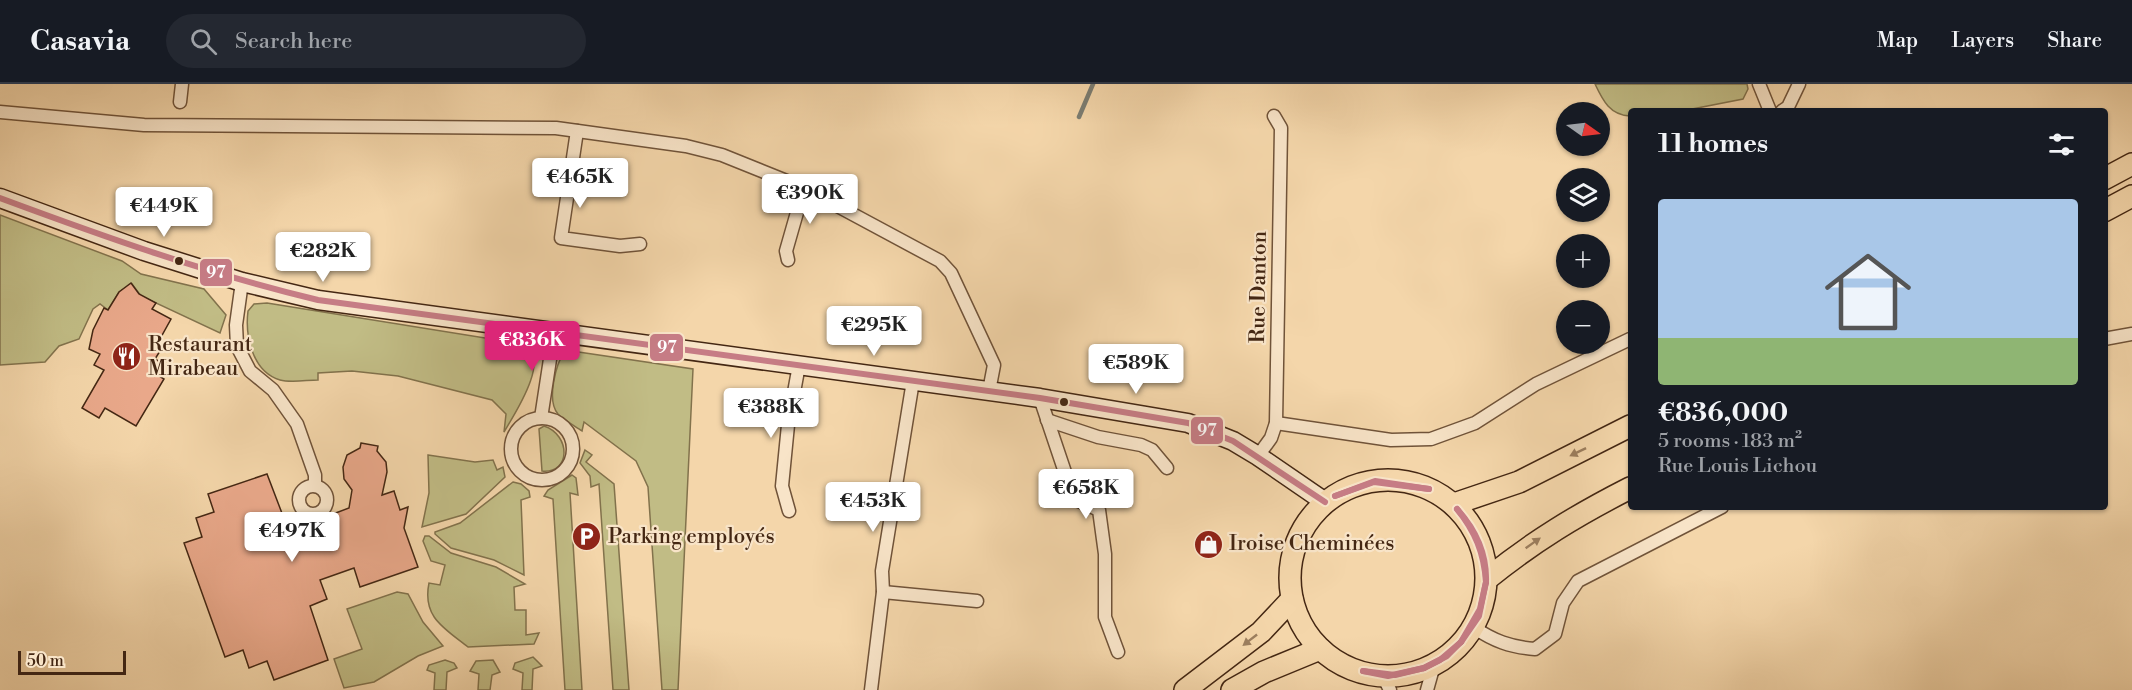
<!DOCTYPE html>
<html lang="en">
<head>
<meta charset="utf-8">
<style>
  :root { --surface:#171b24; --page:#242831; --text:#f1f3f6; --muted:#9ea1a6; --line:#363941; --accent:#db2777 }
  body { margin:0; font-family:"Libre Bodoni",serif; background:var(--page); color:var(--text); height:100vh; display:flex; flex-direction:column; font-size:22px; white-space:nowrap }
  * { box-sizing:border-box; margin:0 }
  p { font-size:20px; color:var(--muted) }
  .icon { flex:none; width:33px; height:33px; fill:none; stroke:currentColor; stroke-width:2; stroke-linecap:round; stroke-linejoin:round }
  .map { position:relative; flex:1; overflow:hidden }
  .drawer { position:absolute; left:1628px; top:24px; width:480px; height:402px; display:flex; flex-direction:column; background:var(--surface); border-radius:6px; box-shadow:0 2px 4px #0004 }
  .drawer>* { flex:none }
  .needle { width:39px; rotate:104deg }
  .tools { position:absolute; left:1556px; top:18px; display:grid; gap:12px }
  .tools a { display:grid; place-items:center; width:54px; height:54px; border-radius:50%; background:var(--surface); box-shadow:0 2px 4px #0004; font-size:30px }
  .scale { position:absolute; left:18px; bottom:15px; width:108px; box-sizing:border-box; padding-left:6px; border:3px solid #442713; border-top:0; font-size:16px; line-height:21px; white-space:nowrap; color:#442713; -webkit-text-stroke:4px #f8e4c8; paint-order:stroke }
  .price { position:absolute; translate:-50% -51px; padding:0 14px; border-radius:6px; background:#fff; color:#222; font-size:20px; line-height:39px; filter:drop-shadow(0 2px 3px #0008) }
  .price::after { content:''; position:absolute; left:50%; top:36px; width:18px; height:14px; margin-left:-9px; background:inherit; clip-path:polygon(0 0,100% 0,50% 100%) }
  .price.active { background:var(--accent); color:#fff }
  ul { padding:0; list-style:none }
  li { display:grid; align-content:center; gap:12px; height:318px; padding:0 30px }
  li span { display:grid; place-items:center; height:186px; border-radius:6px; color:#555 }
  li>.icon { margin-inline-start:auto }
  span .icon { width:108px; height:108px; fill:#fffc; stroke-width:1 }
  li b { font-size:26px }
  h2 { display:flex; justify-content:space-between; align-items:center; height:72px; padding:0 30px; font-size:26px }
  header { display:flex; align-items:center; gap:36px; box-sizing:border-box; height:84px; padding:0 30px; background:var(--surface); border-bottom:2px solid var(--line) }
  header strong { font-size:28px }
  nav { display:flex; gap:33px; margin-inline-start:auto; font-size:21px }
  .search { width:420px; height:54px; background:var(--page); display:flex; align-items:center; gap:15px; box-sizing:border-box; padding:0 21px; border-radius:33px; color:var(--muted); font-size:22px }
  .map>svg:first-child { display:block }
  .green { fill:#c1bc85; stroke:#82724c; stroke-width:1.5 }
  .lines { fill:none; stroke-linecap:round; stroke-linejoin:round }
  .stream { stroke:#7b7d72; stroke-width:4.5 }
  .building { fill:#e9a88a; stroke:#442713; stroke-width:1.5 }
  .minor-casing { stroke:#705339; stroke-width:15 }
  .secondary-casing { stroke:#442713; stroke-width:21 }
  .trunk-casing { stroke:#442713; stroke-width:24 }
  .minor { stroke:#f8e4c8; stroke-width:12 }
  .secondary { stroke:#f8e4c8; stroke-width:18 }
  .trunk { stroke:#f4d6aa; stroke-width:21 }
  .bus-1-casing { stroke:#f8e4c8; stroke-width:10 }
  .bus-1 { stroke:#c67c85; stroke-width:6 }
  .oneway { fill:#9c7e5e }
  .bus-dot { fill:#442713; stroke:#f8e4c8; stroke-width:2 }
  .labels { text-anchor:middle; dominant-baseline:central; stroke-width:4.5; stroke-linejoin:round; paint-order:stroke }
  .street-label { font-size:21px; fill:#442713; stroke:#f8e4c8 }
  .poi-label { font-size:21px; fill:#442713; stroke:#f8e4c8; text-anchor:start }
  .line-badge { stroke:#f8e4c8; stroke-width:2 }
  .badge-label { font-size:16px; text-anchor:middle; font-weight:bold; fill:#fff }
</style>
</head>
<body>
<header>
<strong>Casavia</strong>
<div class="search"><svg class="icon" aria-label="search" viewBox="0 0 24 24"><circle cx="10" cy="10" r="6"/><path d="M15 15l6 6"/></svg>Search here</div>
<nav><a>Map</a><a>Layers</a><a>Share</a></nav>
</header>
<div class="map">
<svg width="2132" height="606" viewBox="0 0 2132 606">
  <rect width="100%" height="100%" fill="#f4d6aa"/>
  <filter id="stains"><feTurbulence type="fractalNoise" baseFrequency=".00333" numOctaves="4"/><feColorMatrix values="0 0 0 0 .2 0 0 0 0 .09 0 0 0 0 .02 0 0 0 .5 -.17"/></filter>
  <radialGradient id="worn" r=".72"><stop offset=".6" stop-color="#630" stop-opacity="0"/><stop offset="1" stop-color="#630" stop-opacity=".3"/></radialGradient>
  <g class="green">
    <path d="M 1595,0 L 1747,0 L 1748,5 L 1743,15 L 1682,27 L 1630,27 L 1630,32 C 1610,31 1603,17 1595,0 Z"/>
    <path d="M 0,131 L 122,177 L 141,190 L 204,205 L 226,231 L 220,249 L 141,212 L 132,200 L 119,208 L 108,226 L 100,220 L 93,225 L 79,255 L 59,262 L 45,278 L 0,281 Z"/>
    <path d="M 267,219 L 522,260 C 554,271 514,331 504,348 L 506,330 L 492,316 L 398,292 L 352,287 L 318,289 L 318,296 C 307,296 291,299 280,296 C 252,288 245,251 248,227 L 254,220 Z"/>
    <path d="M 565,266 L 693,285 L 678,606 L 662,606 L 648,403 L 636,377 L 584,338 L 582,347 C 575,342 564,336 558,330 C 546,316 556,280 565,266 Z"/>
    <path d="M 544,342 C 571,351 571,390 542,387 L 539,345 Z"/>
    <path d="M 585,366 L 592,371 L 586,378 L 614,400 L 629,606 L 613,606 L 599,400 L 591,403 L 590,392 L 580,379 Z"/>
    <path d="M 428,371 L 475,378 L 493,376 L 497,386 L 503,383 L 505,393 L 466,430 L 422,443 L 429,409 Z"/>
    <path d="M 572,391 L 576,394 L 578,411 L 570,409 L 582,606 L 565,606 L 553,415 L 544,412 L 548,406 Z"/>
    <path d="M 513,398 L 521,400 L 529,407 L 530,413 L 521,416 L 524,491 L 494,476 L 451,464 L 435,450 L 435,448 L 460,439 Z"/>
    <path d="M 425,452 L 429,452 L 451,469 L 496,483 L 525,500 L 514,503 L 515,526 L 526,526 L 526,551 L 539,549 L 534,560 L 468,563 C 444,544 422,533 429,499 L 440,501 L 445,481 L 431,477 L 423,457 Z"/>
    <path d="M 397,508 L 408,510 L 423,538 L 443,562 L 418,572 L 374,598 L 344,604 L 334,575 L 362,565 L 347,525 Z"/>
    <path d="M 533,573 L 542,582 L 533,585 L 532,606 L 522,606 L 523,589 L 513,585 L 515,579 Z"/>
    <path d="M 445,576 L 454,579 L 457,584 L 447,588 L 446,606 L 434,606 L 435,589 L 427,586 L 429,581 Z"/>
    <path d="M 493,576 L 500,588 L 492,591 L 490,606 L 478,606 L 479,590 L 470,587 L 476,577 Z"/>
  </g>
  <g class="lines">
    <path class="stream" d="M 1079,33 L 1093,0"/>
  </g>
  <g class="building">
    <path d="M 131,199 L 139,210 L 156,219 L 152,225 L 171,235 L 155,264 L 160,267 L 155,275 L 165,281 L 159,292 L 164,295 L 136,342 L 105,324 L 99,334 L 82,324 L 104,286 L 94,281 L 100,270 L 89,265 L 93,246 L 104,224 L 108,226 L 119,208 Z"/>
    <path d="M 361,359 L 378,362 L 377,367 L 386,378 L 387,388 L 382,411 L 394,407 L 400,426 L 408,423 L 404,444 L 418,483 L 360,503 L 354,484 L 320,496 L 327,515 L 310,522 L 328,576 L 274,596 L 267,577 L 249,584 L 243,566 L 225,573 L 184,459 L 202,453 L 196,434 L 214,428 L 208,410 L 267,390 L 288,445 L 300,440 L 305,452 L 337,440 L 333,430 L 349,424 L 352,406 L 344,395 L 343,383 L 347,371 L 360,364 Z"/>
  </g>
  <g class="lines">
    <defs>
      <g id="minor">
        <path d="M 1759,0 L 1770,27"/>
        <path d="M 180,18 L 182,0"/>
        <path d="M 1782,27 L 1788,23 L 1799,0"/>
        <path d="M 0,28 L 144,41 L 556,44 L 686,62 L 722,71 L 804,104 L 940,177 L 951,189 L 994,281 L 989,307"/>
        <path d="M 577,47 L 561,154 L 620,162 L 640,160"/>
        <path d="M 788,176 L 786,167 L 804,104"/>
        <path d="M 242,198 L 236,241 L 237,262 L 250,287 L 273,306 L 297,340 L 315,391 L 315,402"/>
        <path d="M 2104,255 L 2132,250"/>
        <path d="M 1040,314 L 1074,415 L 1099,426 L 1105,470 L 1105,533 L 1118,568"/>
        <circle cx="542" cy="365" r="31"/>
        <path d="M 541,334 L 554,249"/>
        <path d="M 1047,336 L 1098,353 L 1141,361 L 1152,366 L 1167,384"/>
        <path d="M 1276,339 L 1391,356 L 1431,355 L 1475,339 L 1536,300 L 1630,255"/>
        <path d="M 1258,372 L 1271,354 L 1276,339 L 1281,44 L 1274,32"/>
        <circle cx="313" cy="416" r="14"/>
        <path d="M 789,427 L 782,402 L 788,341 L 799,281"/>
        <path d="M 883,508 L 977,517"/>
        <path d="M 1473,543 C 1494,557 1510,563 1535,565 L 1555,550 L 1563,519 L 1578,497 L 1722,423"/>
        <path d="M 1383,592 L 1390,606"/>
        <path d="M 871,606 L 883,508 L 882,487 L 913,297"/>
        <path d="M 1427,606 L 1434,581"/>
      </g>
      <path id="secondary" d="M 0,114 L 144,167 L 242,198 L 318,216 L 1040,314 L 1188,339 L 1233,357 L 1258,372 L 1325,418"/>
      <g id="trunk">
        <path d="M 2104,95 L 2132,80"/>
        <path d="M 2104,127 L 2132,112"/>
        <circle cx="1388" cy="494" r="98"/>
        <path d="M 1454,420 L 1519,398 L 1630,342"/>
        <path d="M 1487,495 C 1534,457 1577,431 1630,404"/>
        <path d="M 1185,606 L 1261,548 L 1292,515"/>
        <path d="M 1232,606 L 1264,588 L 1320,565"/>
      </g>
    </defs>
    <use href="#minor" class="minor-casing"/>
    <use href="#secondary" class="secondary-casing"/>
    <use href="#trunk" class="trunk-casing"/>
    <use href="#minor" class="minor"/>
    <use href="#secondary" class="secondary"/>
    <use href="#trunk" class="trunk"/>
    <defs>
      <g id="bus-1">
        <path d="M 0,114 C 105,153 209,190 318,216 L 1040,314 L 1188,339 L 1233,357 L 1325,418"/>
        <path d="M 1335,412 L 1375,397 L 1429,405"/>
        <path d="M 1335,412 L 1374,398 L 1429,405"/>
        <path d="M 1457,425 C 1476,446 1487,469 1486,498"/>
        <path d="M 1457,425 C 1475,447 1484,469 1486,498"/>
        <path d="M 1461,558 L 1480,525 L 1486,498"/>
        <path d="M 1461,558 L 1479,532 L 1486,498"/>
        <path d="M 1424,584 L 1440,576 L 1461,558"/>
        <path d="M 1424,584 L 1447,572 L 1461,558"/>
        <path d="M 1363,587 L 1395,591 L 1424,584"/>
        <path d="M 1363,587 L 1388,592 L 1424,584"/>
      </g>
    </defs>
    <use href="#bus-1" class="bus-1-casing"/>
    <use href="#bus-1" class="bus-1"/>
  </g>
  <defs><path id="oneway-solid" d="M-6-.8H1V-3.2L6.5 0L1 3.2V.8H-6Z" transform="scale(1.5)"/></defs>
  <g class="oneway">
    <use href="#oneway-solid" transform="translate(1578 368) rotate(154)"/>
    <use href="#oneway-solid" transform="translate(1533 459) rotate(-35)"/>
    <use href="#oneway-solid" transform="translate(1250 556) rotate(142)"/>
  </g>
  <defs>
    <symbol id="restaurant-disc" viewBox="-11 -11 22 22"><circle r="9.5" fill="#8f2418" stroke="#f8e4c8"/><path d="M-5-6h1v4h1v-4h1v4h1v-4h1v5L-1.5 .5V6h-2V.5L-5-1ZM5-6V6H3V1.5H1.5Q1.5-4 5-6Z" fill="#fff"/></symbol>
    <symbol id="parking-disc" viewBox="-11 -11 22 22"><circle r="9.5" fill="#8f2418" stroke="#f8e4c8"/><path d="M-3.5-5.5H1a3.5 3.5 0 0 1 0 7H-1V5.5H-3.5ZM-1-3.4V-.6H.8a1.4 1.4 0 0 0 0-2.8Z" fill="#fff"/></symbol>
    <symbol id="shop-disc" viewBox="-11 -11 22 22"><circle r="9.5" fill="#8f2418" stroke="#f8e4c8"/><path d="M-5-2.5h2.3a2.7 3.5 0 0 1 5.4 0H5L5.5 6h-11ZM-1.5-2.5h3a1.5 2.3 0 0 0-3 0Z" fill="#fff"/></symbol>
  </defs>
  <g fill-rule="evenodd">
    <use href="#restaurant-disc" x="110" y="256" width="33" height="33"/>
    <use href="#parking-disc" x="570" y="436" width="33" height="33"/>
    <use href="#shop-disc" x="1192" y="444" width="33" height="33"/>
  </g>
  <g class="bus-dot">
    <circle cx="179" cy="177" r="5"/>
    <circle cx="1064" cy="318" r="5"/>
  </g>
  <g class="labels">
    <g class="street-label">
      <text transform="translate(1259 203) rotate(-89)">Rue Danton</text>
    </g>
    <g class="poi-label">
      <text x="148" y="261">Restaurant<tspan x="148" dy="24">Mirabeau</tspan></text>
      <text x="608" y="453">Parking employés</text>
      <text x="1229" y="460">Iroise Cheminées</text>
    </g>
  </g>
  <g class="line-badge">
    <rect x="199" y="174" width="34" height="29" rx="6" fill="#c67c85"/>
    <rect x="649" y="249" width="35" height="29" rx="6" fill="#c67c85"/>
    <rect x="1190" y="332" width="34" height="29" rx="6" fill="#c67c85"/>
  </g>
  <g class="badge-label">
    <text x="216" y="194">97</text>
    <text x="667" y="269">97</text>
    <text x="1207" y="352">97</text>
  </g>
  <rect width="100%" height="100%" filter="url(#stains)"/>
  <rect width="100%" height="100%" fill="url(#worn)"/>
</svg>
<div class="tools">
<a><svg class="needle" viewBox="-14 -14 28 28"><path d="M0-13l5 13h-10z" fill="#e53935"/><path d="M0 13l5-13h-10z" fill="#9ea1a6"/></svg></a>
<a><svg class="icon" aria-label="layers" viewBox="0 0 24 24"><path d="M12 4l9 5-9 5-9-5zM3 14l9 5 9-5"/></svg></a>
<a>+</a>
<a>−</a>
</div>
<div class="scale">50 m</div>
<b class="price" style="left:580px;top:125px">€465K</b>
<b class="price" style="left:810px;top:141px">€390K</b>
<b class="price" style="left:164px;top:154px">€449K</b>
<b class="price" style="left:323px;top:199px">€282K</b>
<b class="price" style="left:874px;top:273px">€295K</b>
<b class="price active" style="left:532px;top:288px">€836K</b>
<b class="price" style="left:1136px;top:311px">€589K</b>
<b class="price" style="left:771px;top:355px">€388K</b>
<b class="price" style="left:1086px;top:436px">€658K</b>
<b class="price" style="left:873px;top:449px">€453K</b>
<b class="price" style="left:292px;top:479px">€497K</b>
<section class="drawer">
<h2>11 homes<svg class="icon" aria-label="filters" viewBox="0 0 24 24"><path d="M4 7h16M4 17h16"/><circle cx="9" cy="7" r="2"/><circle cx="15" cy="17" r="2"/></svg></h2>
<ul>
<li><span style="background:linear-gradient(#a9c7e8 75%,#8fb573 0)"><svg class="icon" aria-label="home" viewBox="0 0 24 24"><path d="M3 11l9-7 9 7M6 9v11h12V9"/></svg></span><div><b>€836,000</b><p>5 rooms · 183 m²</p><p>Rue Louis Lichou</p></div></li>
</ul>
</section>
</div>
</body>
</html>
